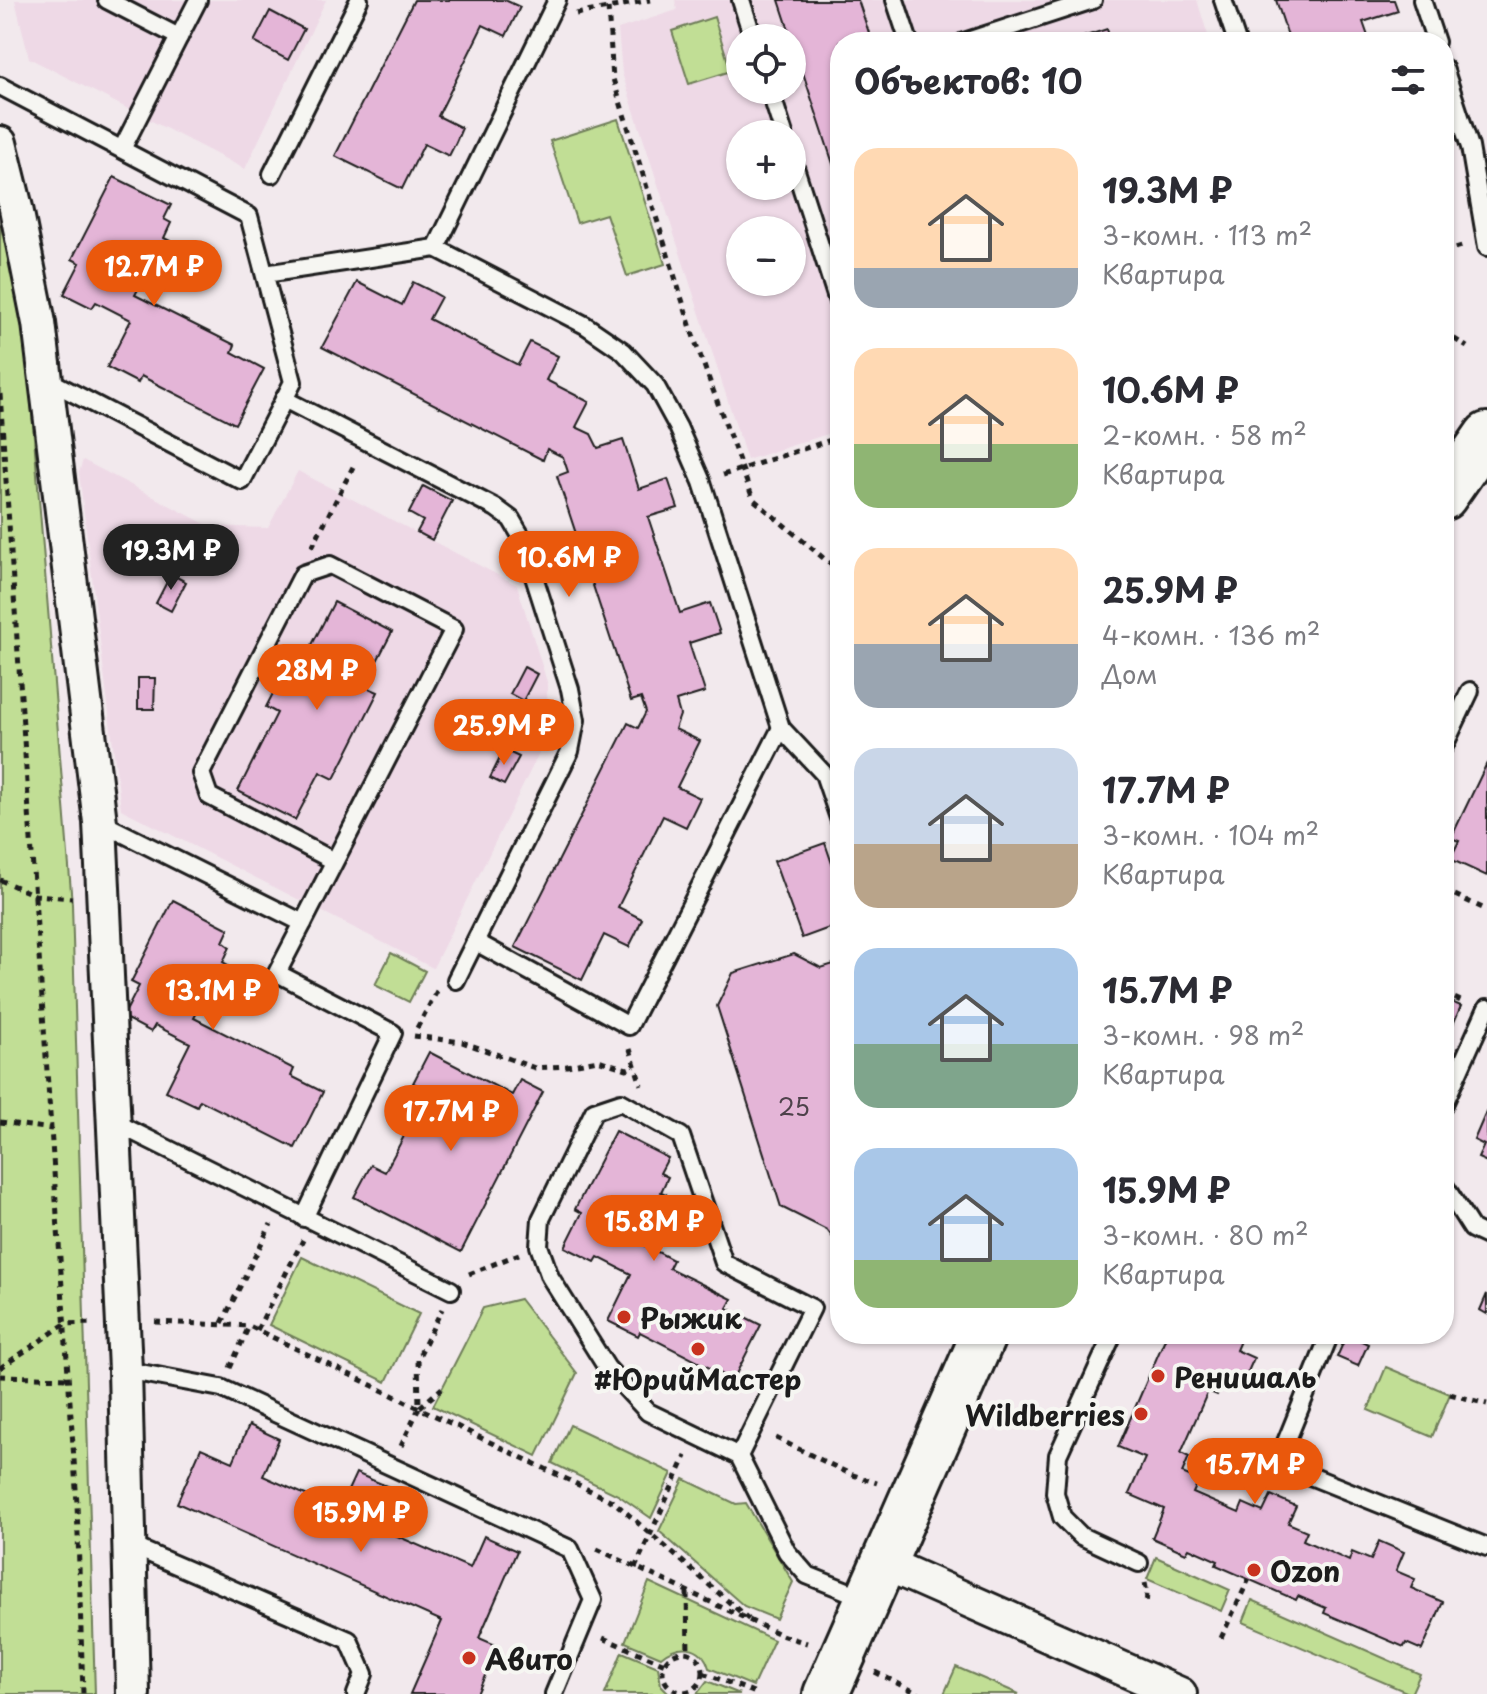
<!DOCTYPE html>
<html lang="ru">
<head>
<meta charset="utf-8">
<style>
  :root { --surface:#fff; --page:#f2f2f3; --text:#2b2b33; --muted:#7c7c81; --accent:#ea580c }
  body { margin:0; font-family:"Playpen Sans",sans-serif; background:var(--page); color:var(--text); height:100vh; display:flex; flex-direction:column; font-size:30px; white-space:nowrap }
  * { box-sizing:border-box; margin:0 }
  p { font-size:26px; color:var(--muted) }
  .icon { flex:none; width:44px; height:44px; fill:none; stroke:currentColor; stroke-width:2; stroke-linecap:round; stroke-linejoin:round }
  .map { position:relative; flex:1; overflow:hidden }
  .side { position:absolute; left:830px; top:32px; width:624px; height:1312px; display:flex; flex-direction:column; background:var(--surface); border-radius:32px; box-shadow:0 2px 6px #0004 }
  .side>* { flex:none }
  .tools { position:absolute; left:726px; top:24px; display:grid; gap:16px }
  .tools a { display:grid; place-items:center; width:80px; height:80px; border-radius:50%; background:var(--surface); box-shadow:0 2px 6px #0004; font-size:40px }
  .price { position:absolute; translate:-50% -68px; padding:0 18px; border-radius:28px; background:var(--accent); color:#fff; font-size:26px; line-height:52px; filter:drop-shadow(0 2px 4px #0008) }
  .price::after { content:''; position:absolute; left:50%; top:48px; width:24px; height:18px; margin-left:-12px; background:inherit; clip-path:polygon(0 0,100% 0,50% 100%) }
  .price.active { background:#222; color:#fff }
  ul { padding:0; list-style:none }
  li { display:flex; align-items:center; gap:24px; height:200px; padding:0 24px }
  li span { display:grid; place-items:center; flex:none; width:224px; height:160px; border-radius:24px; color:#555 }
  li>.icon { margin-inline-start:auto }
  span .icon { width:96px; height:96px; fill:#fffc; stroke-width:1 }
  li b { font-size:34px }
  h2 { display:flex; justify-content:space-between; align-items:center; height:96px; padding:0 24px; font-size:34px }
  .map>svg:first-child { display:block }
  .built { fill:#eed9e6; fill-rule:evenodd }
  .green { fill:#c1de95; stroke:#6e7d58; stroke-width:2 }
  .building { fill:#e4b5d7; stroke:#1c1c1c; stroke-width:2 }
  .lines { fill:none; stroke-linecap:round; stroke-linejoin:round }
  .lane-casing { stroke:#1c1c1c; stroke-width:22 }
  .street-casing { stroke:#1c1c1c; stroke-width:38 }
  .secondary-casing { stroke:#1c1c1c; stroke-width:50 }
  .path { stroke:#1c1c1c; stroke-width:5; stroke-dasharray:6 6; stroke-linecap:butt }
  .lane { stroke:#f6f6f2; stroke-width:16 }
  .street { stroke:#f6f6f2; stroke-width:32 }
  .secondary { stroke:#f6f6f2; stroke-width:44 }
  .poi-dot { fill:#c8321e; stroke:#f6f6f2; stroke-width:3 }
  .labels { text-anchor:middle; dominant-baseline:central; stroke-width:8; stroke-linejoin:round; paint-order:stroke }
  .number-label { font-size:24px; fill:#4e424b }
  .poi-label { font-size:28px; font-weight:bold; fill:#1c1c1c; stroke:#f6f6f2; text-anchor:start }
</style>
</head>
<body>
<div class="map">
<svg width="1487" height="1694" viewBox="0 0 1487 1694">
  <rect width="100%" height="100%" fill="#f2e9ed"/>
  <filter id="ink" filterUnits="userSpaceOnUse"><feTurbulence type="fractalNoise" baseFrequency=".0125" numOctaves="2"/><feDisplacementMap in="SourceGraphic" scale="16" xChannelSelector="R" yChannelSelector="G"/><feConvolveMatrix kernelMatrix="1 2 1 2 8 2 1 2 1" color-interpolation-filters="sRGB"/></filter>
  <g filter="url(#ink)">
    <g class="built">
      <path d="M 15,0 L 326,0 L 245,169 L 29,58 Z"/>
      <path d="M 675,0 L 1197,0 L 1210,42 L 840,42 L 840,430 L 747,460 L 622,73 L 618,29 L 677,10 ZM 740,38 L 792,38 L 792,90 L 740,90 ZM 740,134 L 792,134 L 792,186 L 740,186 ZM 740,230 L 792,230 L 792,282 L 740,282 Z"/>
      <path d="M 83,460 L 209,526 L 268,528 L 298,471 L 517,585 L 547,682 L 548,735 L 433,968 L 121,809 L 79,473 Z"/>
    </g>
    <g class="green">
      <path d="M 714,17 L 731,71 L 689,84 L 672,31 Z"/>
      <path d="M 618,119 L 665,264 L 627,276 L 606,214 L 577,223 L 550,141 Z"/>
      <path d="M 0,185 L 21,278 L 72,904 L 95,1694 L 0,1694 Z"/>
      <path d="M 391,953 L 425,971 L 409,1002 L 375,985 Z"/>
      <path d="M 302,1257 L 419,1314 L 386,1382 L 269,1325 Z"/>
      <path d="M 520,1299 L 577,1373 L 537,1456 L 433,1406 L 483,1308 Z"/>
      <path d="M 1386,1367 L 1450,1394 L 1432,1437 L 1368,1410 Z"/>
      <path d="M 570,1425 L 672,1473 L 651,1518 L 618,1495 L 552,1463 Z"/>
      <path d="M 684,1479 L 736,1504 L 746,1503 L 793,1582 L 776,1619 L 744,1606 L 659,1531 Z"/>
      <path d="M 1156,1557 L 1230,1590 L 1221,1611 L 1147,1579 Z"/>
      <path d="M 649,1582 L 774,1640 L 753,1686 L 709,1668 C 702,1643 678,1643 661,1657 L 625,1642 Z"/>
      <path d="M 1252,1600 L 1420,1674 L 1411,1694 L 1243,1622 Z"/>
      <path d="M 622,1652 L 658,1667 L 661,1685 L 670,1694 L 605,1694 Z"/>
      <path d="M 956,1667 L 1019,1694 L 944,1694 Z"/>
      <path d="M 707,1681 L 740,1694 L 697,1694 Z"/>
    </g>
    <g class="building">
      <path d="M 414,0 L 505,0 L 520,7 L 506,36 L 483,25 L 438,116 L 462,128 L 456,142 L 449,156 L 424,144 L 402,189 L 335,156 Z"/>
      <path d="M 779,0 L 858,0 L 872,42 L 840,42 L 840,185 Z"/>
      <path d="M 1276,0 L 1394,0 L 1398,11 L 1363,22 L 1370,42 L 1290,42 Z"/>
      <path d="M 270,11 L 304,29 L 288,60 L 254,42 Z"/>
      <path d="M 1107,29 L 1111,42 L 1068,42 Z"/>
      <path d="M 114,177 L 171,205 L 164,219 L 171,223 L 164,238 L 170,241 L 149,281 L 144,278 L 135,295 L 235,345 L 232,352 L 264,369 L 235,424 L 141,376 L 138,383 L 107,367 L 131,320 L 96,302 L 92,308 L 64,294 L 80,263 L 72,259 Z"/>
      <path d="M 357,282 L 402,305 L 413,282 L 427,289 L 441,297 L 429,319 L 518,365 L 530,342 L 558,356 L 546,380 L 589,402 L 576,427 L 591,434 L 598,448 L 623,440 L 639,489 L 668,479 L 678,508 L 648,517 L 680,613 L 710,603 L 720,633 L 689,643 L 705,692 L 676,701 L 680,715 L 675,729 L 700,741 L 677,787 L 700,798 L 686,827 L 663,816 L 618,907 L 642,919 L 636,933 L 629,947 L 604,935 L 582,980 L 515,947 L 628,723 L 638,728 L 646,712 L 641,698 L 631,701 L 557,476 L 568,472 L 563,457 L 547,449 L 543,460 L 322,347 Z"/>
      <path d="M 423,486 L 452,501 L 432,540 L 417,532 L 423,521 L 409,513 Z"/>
      <path d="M 171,574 L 186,582 L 171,611 L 156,603 Z"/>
      <path d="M 334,602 L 392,632 L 364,686 L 378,692 L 334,779 L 320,772 L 295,820 L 238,791 L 277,713 L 266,707 L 288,664 L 299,670 Z"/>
      <path d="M 524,667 L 537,674 L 523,701 L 510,694 Z"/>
      <path d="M 138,678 L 155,678 L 154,709 L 138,709 Z"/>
      <path d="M 504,750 L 519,757 L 504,785 L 490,778 Z"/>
      <path d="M 1487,763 L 1487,876 L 1450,859 L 1459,841 L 1451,838 Z"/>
      <path d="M 825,843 L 840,887 L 840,924 L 802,938 L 774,861 Z"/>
      <path d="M 173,900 L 229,929 L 223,942 L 230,947 L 223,962 L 228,965 L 208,1004 L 203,1001 L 194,1018 L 294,1069 L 291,1076 L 323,1092 L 295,1148 L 200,1100 L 197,1106 L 166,1091 L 190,1043 L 155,1025 L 151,1032 L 123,1017 L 139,986 L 131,982 Z"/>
      <path d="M 794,954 L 821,968 L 840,962 L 840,1247 L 827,1230 L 781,1207 L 717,1006 L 733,973 Z"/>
      <path d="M 1444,999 L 1461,1006 L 1444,1045 Z"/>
      <path d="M 429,1052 L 512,1095 L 520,1080 L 543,1092 L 461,1252 L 354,1197 L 371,1165 L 385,1172 L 428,1091 L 413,1083 Z"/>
      <path d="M 1487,1110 L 1487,1162 L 1478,1158 L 1484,1145 L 1474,1140 Z"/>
      <path d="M 615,1131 L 668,1158 L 660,1173 L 668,1177 L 661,1192 L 666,1194 L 647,1232 L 640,1229 L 635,1240 L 673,1260 L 669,1268 L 732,1299 L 727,1308 L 761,1325 L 733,1380 L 640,1332 L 638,1336 L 608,1321 L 631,1274 L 598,1257 L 595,1262 L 565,1247 L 582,1213 L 575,1209 Z"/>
      <path d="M 1487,1294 L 1487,1314 L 1480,1310 Z"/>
      <path d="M 1167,1334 L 1243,1334 L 1236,1350 L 1254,1358 L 1243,1383 L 1225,1375 L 1217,1395 L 1208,1391 L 1181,1453 L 1189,1457 L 1182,1473 L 1199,1480 L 1193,1493 L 1239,1513 L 1243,1503 L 1263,1512 L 1271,1495 L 1296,1506 L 1288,1523 L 1307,1531 L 1303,1540 L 1349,1561 L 1352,1552 L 1371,1560 L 1379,1541 L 1404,1552 L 1396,1571 L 1415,1579 L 1411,1588 L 1443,1602 L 1422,1650 L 1406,1643 L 1404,1647 L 1324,1613 L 1326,1608 L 1298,1596 L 1296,1600 L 1216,1565 L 1218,1561 L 1189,1548 L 1186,1553 L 1152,1538 L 1164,1509 L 1129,1494 L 1145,1458 L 1118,1447 Z"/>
      <path d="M 1347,1334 L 1368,1344 L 1358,1366 L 1337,1357 Z"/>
      <path d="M 249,1425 L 279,1439 L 263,1476 L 339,1510 L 356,1473 L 372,1480 L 389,1487 L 372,1525 L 470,1568 L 484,1536 L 517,1551 L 479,1638 L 498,1646 L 477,1694 L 410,1694 L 442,1621 L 177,1503 L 201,1448 L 233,1462 Z"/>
    </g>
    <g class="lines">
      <defs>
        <g id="lane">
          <path d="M 107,0 L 179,37 L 122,149"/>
          <path d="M 741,0 L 753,38"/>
          <path d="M 895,0 L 909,42"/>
          <path d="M 1223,0 L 1237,42"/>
          <path d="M 1422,0 L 1436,42"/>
          <path d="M 179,37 L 198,0"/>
          <path d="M 964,42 L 1093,0"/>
          <path d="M 1444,68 L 1470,147 L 1487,247"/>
          <path d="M 0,86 L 249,216 L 293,382 L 242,481 L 46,379"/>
          <path d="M 770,90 L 784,134"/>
          <path d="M 792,158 L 840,308"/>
          <path d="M 272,174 L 359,0"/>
          <path d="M 436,248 L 585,325 L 623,351 L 655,385 L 678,427 L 702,482 L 781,728 L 824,774 L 840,821"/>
          <path d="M 265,274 L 436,248 L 557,0"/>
          <path d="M 284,399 L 496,508 L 511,519 L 521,536 L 570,689 L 576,720 L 570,751 L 456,980"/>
          <path d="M 1444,746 L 1470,691"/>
          <path d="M 100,822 L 303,923 L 277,973 L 393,1033 L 304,1218"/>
          <path d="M 303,923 L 454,629 L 330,565 L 303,574 L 201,773 L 209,796 L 334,861"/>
          <path d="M 476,942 L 629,1026 L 781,728"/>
          <path d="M 1444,1104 L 1487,1008"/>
          <path d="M 116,1123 L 451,1290"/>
          <path d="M 1444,1185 L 1472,1229 L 1487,1236"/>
          <path d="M 1113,1334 L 1058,1455 L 1055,1493 L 1062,1517 L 1081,1536 L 1139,1563"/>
          <path d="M 1330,1334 L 1286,1442 L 1284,1457 L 1293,1469 L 1487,1547"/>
          <path d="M 125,1370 L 221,1388 L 570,1549 L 593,1600 L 554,1694"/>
          <path d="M 739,1456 L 812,1308 L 724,1263 L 681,1136 L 621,1102 L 594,1111 L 541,1219 L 539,1246 L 550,1277 L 607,1368 L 648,1412 L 739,1456 L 787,1552 L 807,1575 L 867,1599"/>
          <path d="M 130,1545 L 349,1640 L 364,1674 L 356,1694"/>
        </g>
        <g id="street">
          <path d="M 0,143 L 16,208 L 39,323 L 100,822 L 125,1370 L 133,1694"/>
          <path d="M 884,1563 L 1180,1694"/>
        </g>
        <g id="secondary">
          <path d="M 1444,497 L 1487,435"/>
          <path d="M 826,1694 L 984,1334"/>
        </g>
      </defs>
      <use href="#lane" class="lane-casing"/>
      <use href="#street" class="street-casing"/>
      <use href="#secondary" class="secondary-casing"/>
      <g class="path">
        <path d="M 608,8 L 613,79 L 695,341 L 753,499 L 840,572"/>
        <path d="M 576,14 L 650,0"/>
        <path d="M 1444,251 L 1462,246"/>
        <path d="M 1444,305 L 1449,318 L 1444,333"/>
        <path d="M 1444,332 L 1467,347"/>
        <path d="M 0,394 L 77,1503 L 83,1694"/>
        <path d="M 723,475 L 840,437"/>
        <path d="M 312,547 L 355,463"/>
        <path d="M 0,880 L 35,895 L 72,898"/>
        <path d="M 1444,890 L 1487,910"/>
        <path d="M 1444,993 L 1465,1003"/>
        <path d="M 417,1028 L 437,991"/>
        <path d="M 414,1036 L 462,1042 L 535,1068 L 567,1066 L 598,1060 L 627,1069 L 635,1066"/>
        <path d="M 630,1049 L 641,1085"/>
        <path d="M 0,1122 L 52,1129"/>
        <path d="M 469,1274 L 519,1254"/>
        <path d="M 155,1322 L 249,1326 L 614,1502 L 752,1622"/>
        <path d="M 222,1323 L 271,1224"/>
        <path d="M 257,1330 L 303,1240"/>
        <path d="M 0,1368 L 65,1324 L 93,1323"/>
        <path d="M 230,1368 L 249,1326"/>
        <path d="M 0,1376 L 69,1378"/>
        <path d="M 1450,1394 L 1487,1404"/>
        <path d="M 420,1407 L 442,1388"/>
        <path d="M 776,1438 L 850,1474 L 877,1483"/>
        <path d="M 401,1446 L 419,1408 L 418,1358 L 442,1309"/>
        <path d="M 597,1549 L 781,1635 L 807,1643"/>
        <path d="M 635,1568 L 686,1456"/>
        <path d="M 1145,1583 L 1147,1593 L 1146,1606"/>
        <path d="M 687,1593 L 688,1653"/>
        <path d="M 603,1638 L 665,1664"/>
        <path d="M 1221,1638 L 1249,1579"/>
        <circle cx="683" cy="1672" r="20"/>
        <path d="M 875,1672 L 919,1694"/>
        <path d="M 703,1673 L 756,1693"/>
      </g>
      <use href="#lane" class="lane"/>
      <use href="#street" class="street"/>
      <use href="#secondary" class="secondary"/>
    </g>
  </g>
  <g class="poi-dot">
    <circle cx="624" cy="1317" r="8"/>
    <circle cx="698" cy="1349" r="8"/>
    <circle cx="1158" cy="1376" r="8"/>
    <circle cx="1141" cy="1414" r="8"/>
    <circle cx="1254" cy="1570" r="8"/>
    <circle cx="469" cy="1658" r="8"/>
  </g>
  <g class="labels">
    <g class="number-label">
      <text x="794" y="1106">25</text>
    </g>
    <g class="poi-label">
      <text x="640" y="1317">Рыжик</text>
      <text x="1174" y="1376">Ренишаль</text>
      <text x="698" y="1378" text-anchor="middle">#ЮрийМастер</text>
      <text x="1125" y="1414" text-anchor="end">Wildberries</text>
      <text x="1270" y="1570">Ozon</text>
      <text x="485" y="1658">Авито</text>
    </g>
  </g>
</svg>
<div class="tools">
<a><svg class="icon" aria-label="locate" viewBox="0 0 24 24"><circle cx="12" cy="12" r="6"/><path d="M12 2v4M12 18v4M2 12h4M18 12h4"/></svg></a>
<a>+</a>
<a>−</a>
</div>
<b class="price" style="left:154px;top:308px">12.7M ₽</b>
<b class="price active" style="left:171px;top:592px">19.3M ₽</b>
<b class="price" style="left:569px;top:599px">10.6M ₽</b>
<b class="price" style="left:317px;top:712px">28M ₽</b>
<b class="price" style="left:504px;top:767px">25.9M ₽</b>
<b class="price" style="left:213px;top:1032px">13.1M ₽</b>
<b class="price" style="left:451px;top:1153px">17.7M ₽</b>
<b class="price" style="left:654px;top:1263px">15.8M ₽</b>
<b class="price" style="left:1255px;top:1506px">15.7M ₽</b>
<b class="price" style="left:361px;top:1554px">15.9M ₽</b>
<section class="side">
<h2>Объектов: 10<svg class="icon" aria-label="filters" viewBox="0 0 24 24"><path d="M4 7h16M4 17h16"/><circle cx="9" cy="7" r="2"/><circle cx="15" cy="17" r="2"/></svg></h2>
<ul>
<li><span style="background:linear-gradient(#ffd9b3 75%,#9aa5b1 0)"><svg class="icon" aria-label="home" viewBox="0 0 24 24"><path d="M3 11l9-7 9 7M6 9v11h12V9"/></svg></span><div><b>19.3M ₽</b><p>3-комн. · 113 m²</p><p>Квартира</p></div></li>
<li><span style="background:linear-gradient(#ffd9b3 60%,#8fb573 0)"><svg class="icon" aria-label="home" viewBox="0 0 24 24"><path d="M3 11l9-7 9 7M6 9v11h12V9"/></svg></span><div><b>10.6M ₽</b><p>2-комн. · 58 m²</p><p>Квартира</p></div></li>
<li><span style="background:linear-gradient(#ffd9b3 60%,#9aa5b1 0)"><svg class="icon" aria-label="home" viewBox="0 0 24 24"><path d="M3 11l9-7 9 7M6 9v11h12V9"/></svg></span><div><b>25.9M ₽</b><p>4-комн. · 136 m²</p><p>Дом</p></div></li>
<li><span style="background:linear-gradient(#c9d6e8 60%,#b9a48a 0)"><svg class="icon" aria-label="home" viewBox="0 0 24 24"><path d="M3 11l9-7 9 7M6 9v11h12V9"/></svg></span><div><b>17.7M ₽</b><p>3-комн. · 104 m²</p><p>Квартира</p></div></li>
<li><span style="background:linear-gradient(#a9c7e8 60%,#7fa58c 0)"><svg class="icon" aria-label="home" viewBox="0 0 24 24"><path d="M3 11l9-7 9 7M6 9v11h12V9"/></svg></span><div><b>15.7M ₽</b><p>3-комн. · 98 m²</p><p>Квартира</p></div></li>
<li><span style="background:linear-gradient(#a9c7e8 70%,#8fb573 0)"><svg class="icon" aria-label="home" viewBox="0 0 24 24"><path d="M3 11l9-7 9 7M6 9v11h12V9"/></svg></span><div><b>15.9M ₽</b><p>3-комн. · 80 m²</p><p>Квартира</p></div></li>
</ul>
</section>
</div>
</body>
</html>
